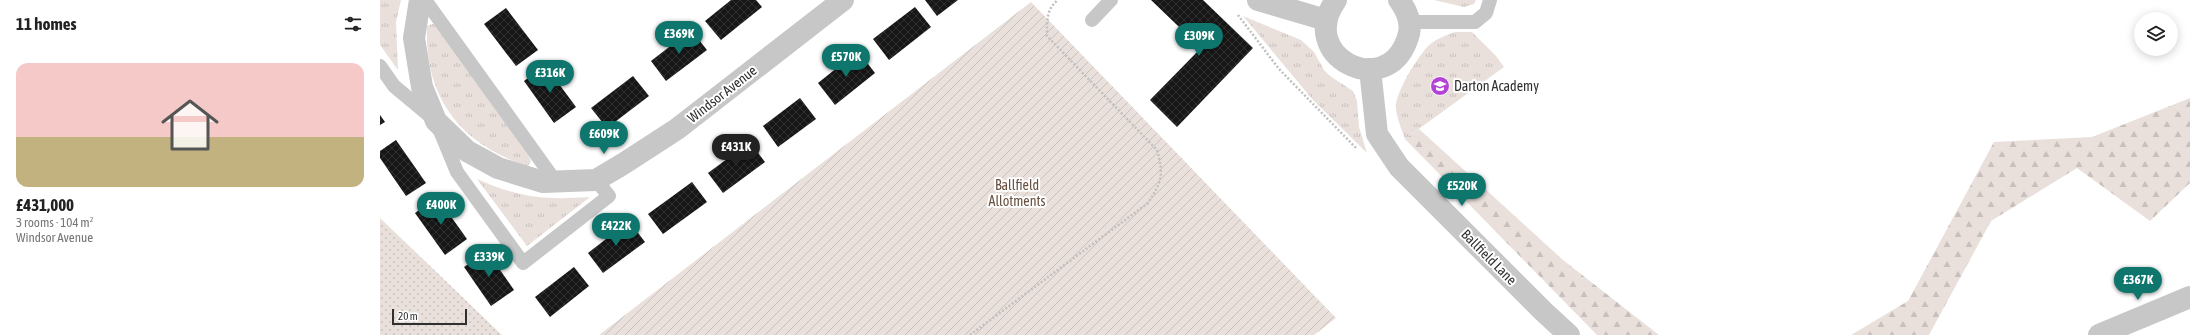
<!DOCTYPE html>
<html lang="en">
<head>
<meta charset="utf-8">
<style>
  :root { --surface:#fff; --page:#f6f6f6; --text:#222; --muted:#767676; --line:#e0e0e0; --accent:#0f766e }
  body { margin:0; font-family:"Asap Condensed",sans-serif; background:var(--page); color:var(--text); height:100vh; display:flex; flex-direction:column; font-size:15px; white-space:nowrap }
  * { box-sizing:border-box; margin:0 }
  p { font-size:13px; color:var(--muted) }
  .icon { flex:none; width:22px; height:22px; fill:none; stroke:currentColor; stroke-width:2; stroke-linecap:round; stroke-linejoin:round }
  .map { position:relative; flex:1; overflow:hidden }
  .sheet { display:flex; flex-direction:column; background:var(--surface); width:380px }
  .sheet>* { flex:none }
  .buttons { position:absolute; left:1754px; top:12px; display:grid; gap:8px }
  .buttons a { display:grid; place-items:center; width:44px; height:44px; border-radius:50%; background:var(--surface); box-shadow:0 2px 10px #0003; font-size:20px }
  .scale { position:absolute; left:12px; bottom:10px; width:75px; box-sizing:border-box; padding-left:4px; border:2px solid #303030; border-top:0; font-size:11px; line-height:14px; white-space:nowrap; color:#303030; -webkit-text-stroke:3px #fff; paint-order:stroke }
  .price { position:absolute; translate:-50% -34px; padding:0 9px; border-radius:14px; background:var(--accent); color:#fff; font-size:13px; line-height:26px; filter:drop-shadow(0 1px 2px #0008) }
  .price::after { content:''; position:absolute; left:50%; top:24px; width:12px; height:9px; margin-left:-6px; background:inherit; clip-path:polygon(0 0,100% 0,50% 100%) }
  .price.active { background:#222; color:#fff }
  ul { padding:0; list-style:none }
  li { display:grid; align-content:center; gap:8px; height:212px; padding:0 16px }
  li+li { border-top:1px solid var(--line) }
  li span { display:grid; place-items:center; height:124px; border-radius:12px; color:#555 }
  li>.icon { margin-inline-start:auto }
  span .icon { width:72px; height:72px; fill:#fffc; stroke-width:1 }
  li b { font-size:17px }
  h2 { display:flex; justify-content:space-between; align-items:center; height:48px; padding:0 16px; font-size:17px }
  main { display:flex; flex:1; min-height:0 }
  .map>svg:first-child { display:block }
  .grass { fill:url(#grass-tufts) }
  .forest { fill:url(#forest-firs) }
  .park { fill:url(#park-dots) }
  .garden { fill:url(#garden-furrows) }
  .building { fill:url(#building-cross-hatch) }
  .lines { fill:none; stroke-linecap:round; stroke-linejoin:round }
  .path { stroke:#c0c0c0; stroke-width:2.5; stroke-dasharray:2 2; stroke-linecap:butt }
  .service { stroke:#c7c7c7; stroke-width:14 }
  .minor { stroke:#c7c7c7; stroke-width:22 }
  .tertiary { stroke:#c7c7c7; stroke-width:22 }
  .labels { text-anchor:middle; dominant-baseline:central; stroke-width:4; stroke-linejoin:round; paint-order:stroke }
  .poi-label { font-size:14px; fill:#303030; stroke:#fff; text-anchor:start }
  .street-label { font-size:14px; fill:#303030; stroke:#fff }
  .park-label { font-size:14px; fill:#695041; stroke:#fff }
</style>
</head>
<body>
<main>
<section class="sheet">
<h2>11 homes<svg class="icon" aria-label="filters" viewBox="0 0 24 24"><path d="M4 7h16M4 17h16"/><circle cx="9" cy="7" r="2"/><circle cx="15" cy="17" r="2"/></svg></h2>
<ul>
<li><span style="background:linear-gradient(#f6c9c9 60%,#c2b280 0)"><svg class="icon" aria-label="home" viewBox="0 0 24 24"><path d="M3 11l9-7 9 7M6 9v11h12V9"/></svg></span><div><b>£431,000</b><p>3 rooms · 104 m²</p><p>Windsor Avenue</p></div></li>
</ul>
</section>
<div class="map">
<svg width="1810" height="335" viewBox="0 0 1810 335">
  <defs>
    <pattern id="grass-tufts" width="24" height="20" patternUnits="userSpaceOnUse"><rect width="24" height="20" fill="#e9e0dc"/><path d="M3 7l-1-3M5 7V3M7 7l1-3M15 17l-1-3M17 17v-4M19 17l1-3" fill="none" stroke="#c8c0bd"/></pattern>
    <pattern id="forest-firs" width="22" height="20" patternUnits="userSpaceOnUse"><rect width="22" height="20" fill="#e9e0dc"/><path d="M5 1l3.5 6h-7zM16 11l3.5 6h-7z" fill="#c8c0bd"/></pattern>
    <pattern id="park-dots" width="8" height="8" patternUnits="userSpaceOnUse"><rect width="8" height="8" fill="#e9e0dc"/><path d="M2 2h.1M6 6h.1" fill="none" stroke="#c8c0bd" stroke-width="1.8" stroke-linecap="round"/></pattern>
    <pattern id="garden-furrows" width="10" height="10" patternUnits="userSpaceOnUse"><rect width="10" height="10" fill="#e9e0dc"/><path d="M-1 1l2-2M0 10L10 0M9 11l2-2" fill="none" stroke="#c8c0bd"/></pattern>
    <pattern id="building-cross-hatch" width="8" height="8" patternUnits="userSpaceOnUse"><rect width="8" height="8" fill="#171717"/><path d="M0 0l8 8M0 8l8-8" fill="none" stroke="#303030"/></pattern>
  </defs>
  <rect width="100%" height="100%" fill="#fff"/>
  <g class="grass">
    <path d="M 0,0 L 21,0 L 16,22 L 18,70 L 0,45 Z"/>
    <path d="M 1054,0 L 1096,0 L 1094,4 L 1084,7 Z"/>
    <path d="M 863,16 L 921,40 L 934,52 L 944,70 L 950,76 L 973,91 L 977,101 L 979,127 L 987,153 L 933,100 Z"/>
    <path d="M 52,24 L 55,24 L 148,155 L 151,161 L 148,166 C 80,145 44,97 47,26 Z"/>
    <path d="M 1075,32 L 1092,32 L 1116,56 L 1124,67 L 1025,139 C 1022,130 1017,119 1016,109 C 1014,94 1037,58 1048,46 C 1056,39 1066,35 1075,32 Z"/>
    <path d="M 97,179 C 139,198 165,200 210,197 L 147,246 Z"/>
  </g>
  <g class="forest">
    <path d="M 1810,98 L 1810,183 L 1770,221 L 1697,168 L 1611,221 L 1549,335 L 1471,335 L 1528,301 L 1614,142 L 1712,137 Z"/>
    <path d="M 1039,129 L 1183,260 L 1279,335 L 1217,335 L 1025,139 Z"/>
  </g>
  <path class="park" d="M 0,218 L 122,335 L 0,335 Z"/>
  <path class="garden" d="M 651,2 L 956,318 L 934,335 L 219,335 Z"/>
  <g class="building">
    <path d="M 351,0 L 376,0 L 382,7 L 341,40 L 325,21 Z"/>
    <path d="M 545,0 L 578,0 L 557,16 Z"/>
    <path d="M 771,0 L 823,0 L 873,48 L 797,127 L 770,100 L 821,48 Z"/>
    <path d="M 535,7 L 551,27 L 509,60 L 493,39 Z"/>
    <path d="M 126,8 L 158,50 L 136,66 L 104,24 Z"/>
    <path d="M 311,30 L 327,50 L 286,81 L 271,61 Z"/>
    <path d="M 478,51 L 495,73 L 455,105 L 438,83 Z"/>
    <path d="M 165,65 L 196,107 L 174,123 L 144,81 Z"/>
    <path d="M 253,76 L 269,96 L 227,128 L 211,108 Z"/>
    <path d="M 420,98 L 436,119 L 398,147 L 383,126 Z"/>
    <path d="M 0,115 L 5,122 L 0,125 Z"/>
    <path d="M 16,140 L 46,183 L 26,196 L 0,158 L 0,151 Z"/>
    <path d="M 370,142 L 385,162 L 343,193 L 328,173 Z"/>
    <path d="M 312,182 L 327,202 L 283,234 L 268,214 Z"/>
    <path d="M 57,197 L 87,239 L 65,255 L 35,213 Z"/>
    <path d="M 249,221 L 265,242 L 223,273 L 208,253 Z"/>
    <path d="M 107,251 L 134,290 L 111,306 L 84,267 Z"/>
    <path d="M 194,267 L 209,286 L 170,317 L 155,297 Z"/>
  </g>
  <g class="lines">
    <g class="path">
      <path d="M 858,15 L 899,69 L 977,149"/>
      <path d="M 590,335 L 768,203 C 782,181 784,175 777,150 L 667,36 C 667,22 666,9 678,0"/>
    </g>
    <g class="service">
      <path d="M 45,0 L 176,182"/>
      <path d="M 712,20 L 731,0"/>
      <path d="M 1029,22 L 1095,22 L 1106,13 L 1110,0"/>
      <path d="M 0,66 L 14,86 L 56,121 L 77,172 L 143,263 L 229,196 L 216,180"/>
    </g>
    <path class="minor" d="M 40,0 L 34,38 L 42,87 L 56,121 L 87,151 L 118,168 L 163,182 L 216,180 L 243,164 L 297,129 L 463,0"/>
    <g class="tertiary">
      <path d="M 878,0 L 946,20"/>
      <path d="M 956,0 C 916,56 1005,101 1027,40 C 1033,26 1028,12 1019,0"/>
      <path d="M 990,69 L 997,134 L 1019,167 L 1163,311 L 1189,335"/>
      <path d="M 1719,335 L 1810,297"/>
    </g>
  </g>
  <defs>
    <symbol id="school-disc" viewBox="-11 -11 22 22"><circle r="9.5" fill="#b542d7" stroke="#fff"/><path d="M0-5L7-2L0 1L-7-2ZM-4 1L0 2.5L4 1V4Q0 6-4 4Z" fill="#fff"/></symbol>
  </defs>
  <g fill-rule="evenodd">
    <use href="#school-disc" x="1049" y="75" width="22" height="22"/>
  </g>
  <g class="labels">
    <g class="poi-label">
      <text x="1074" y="86">Darton Academy</text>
    </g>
    <g class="street-label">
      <text transform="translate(342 94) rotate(-38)">Windsor Avenue</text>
      <text transform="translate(1109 257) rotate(45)">Ballfield Lane</text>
    </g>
    <g class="park-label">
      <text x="637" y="185">Ballfield<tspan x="637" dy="16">Allotments</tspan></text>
    </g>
  </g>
</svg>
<div class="buttons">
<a><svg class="icon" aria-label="layers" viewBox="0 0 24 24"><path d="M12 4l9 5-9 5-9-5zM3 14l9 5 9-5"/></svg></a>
</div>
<div class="scale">20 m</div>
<b class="price" style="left:299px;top:55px">£369K</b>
<b class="price" style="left:819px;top:57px">£309K</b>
<b class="price" style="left:466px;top:78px">£570K</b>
<b class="price" style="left:170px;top:94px">£316K</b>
<b class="price" style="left:224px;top:155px">£609K</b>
<b class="price active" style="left:356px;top:168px">£431K</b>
<b class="price" style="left:1082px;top:207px">£520K</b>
<b class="price" style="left:61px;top:226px">£400K</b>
<b class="price" style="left:236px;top:247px">£422K</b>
<b class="price" style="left:109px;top:278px">£339K</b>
<b class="price" style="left:1758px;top:301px">£367K</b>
</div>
</main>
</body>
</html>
